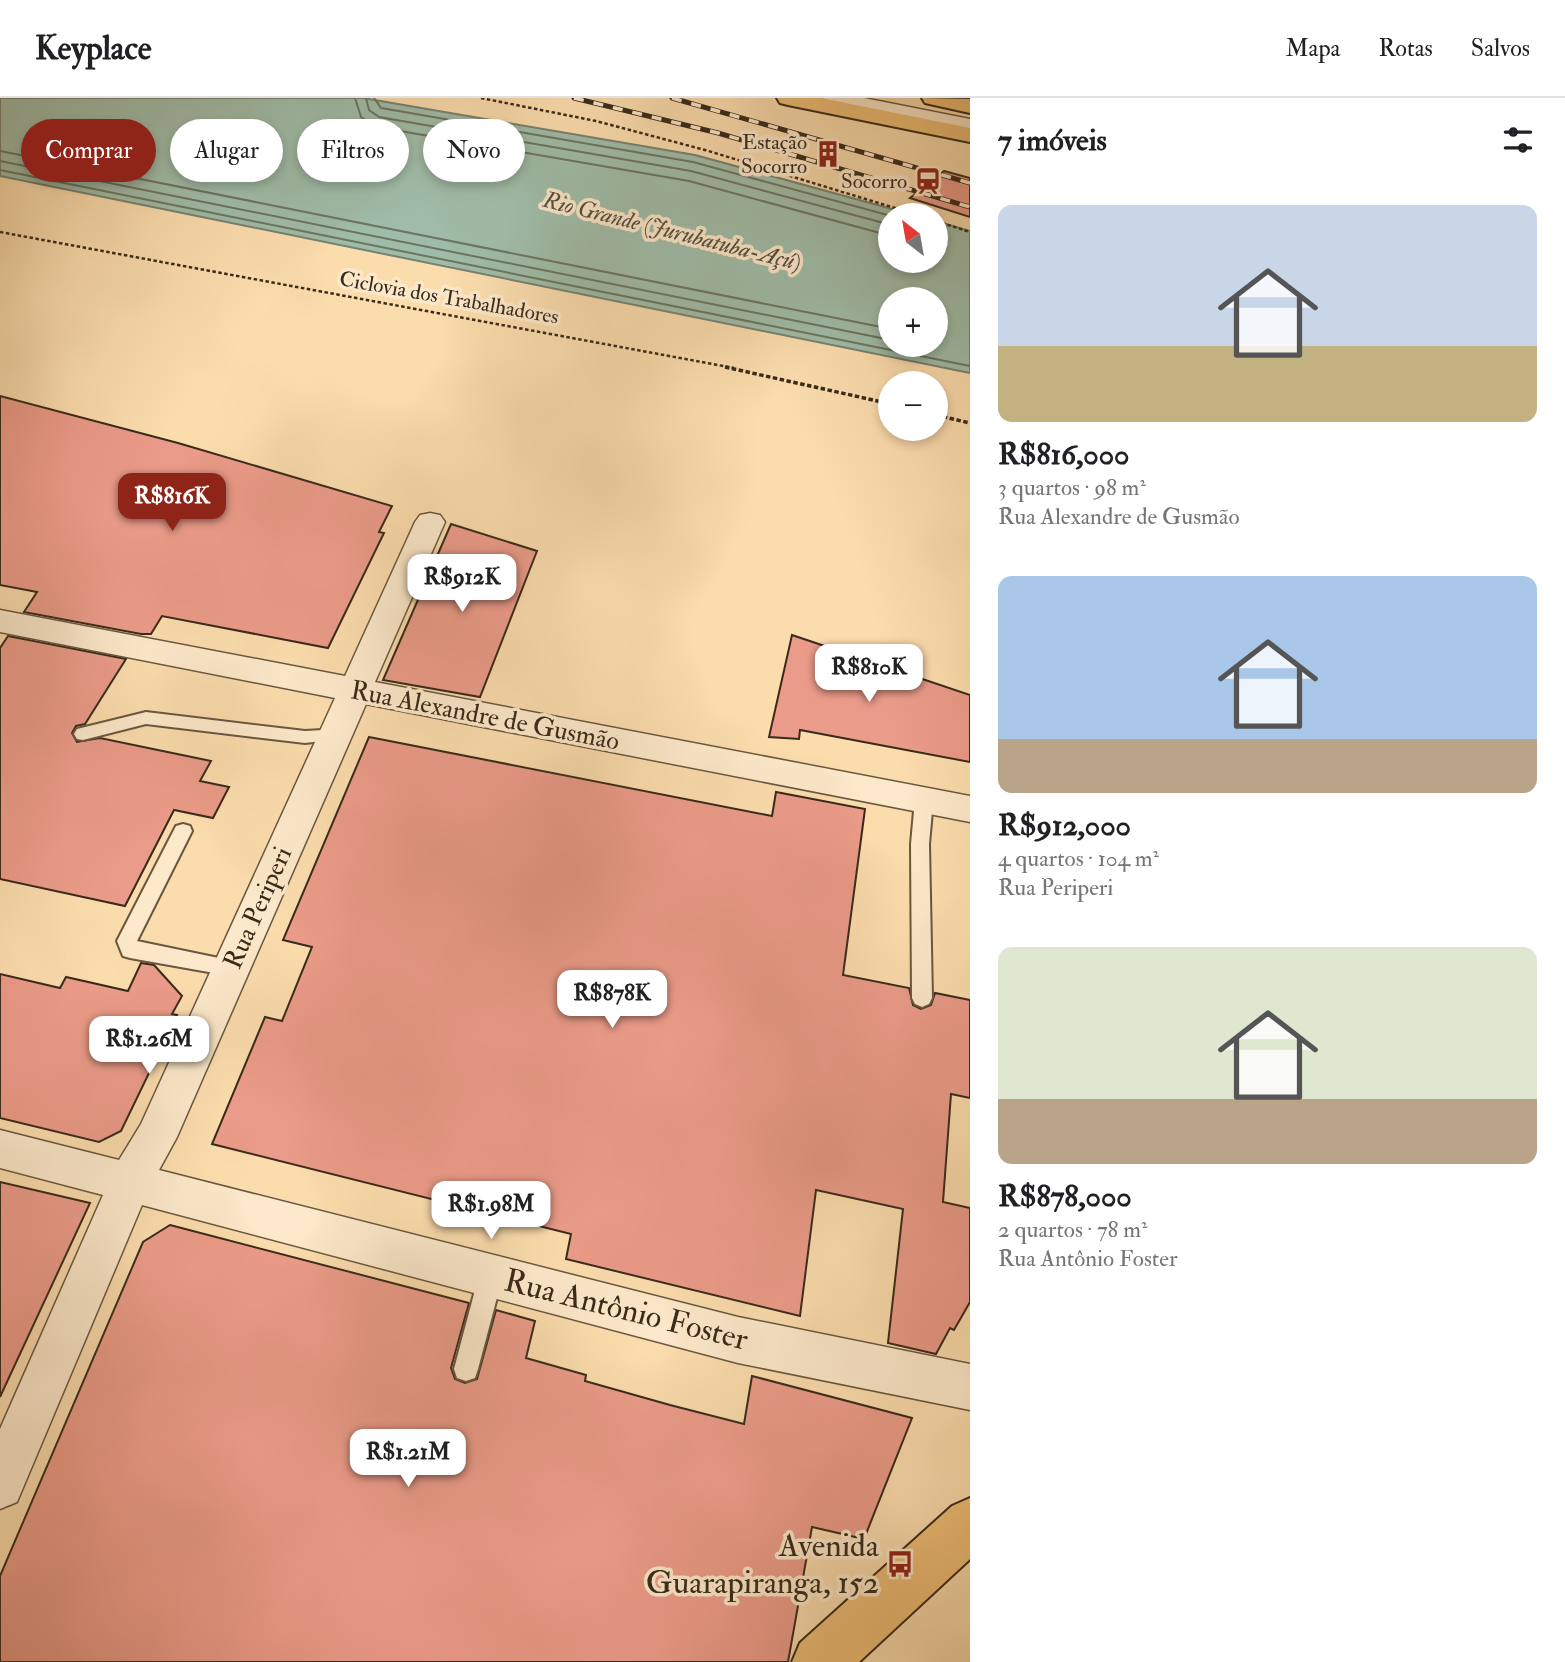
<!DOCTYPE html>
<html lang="pt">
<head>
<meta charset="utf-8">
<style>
  :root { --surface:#fff; --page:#f6f6f6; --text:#202124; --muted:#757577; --line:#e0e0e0; --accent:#8f2418 }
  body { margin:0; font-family:"IM FELL Double Pica",serif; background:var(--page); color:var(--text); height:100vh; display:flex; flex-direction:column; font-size:26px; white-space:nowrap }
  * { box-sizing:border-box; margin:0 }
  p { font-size:23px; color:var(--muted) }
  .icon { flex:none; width:38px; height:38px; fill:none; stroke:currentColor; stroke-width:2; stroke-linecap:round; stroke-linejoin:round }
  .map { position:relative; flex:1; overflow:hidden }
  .sheet { display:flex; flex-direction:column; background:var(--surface); width:595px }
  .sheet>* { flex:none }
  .banner { position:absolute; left:21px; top:21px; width:665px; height:63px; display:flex; gap:14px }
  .needle { width:46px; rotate:329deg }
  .controls { position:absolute; left:878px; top:105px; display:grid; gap:14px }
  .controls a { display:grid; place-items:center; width:70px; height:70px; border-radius:50%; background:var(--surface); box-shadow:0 4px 10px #0003; font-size:35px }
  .price { position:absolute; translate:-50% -60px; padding:0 16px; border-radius:14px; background:#fff; color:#222; font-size:23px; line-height:46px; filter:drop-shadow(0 2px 4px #0008) }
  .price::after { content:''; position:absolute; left:50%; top:42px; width:21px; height:16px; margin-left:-10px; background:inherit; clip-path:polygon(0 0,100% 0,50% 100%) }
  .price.on { background:var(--accent); color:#fff }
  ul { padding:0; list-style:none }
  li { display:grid; align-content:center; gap:14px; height:371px; padding:0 28px }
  li span { display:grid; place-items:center; height:217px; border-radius:14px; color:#555 }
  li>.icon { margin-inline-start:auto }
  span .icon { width:126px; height:126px; fill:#fffc; stroke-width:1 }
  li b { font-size:30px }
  h2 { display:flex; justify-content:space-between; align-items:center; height:84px; padding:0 28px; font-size:30px }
  .pill { padding:0 24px; border-radius:32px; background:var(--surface); box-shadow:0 4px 10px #0003; font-size:24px; line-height:63px }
  .pill.on { background:var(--accent); color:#fff }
  header { display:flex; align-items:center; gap:42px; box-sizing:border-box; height:98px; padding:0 35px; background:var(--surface); border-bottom:2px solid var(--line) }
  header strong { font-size:33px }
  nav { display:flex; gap:38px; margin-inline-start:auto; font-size:24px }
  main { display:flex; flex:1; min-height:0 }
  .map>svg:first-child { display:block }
  .water { fill:#9fbca8; stroke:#76826f; stroke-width:2; fill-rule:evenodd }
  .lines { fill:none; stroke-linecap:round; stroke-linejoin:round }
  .shore { stroke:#6c7461; stroke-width:2 }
  .building { fill:#eb9b89; stroke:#382b1a; stroke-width:2 }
  .lane-casing { stroke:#69573f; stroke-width:4 }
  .street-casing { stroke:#69573f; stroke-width:3 }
  .primary-casing { stroke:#382b1a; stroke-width:4 }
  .highway-casing { stroke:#382b1a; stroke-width:4 }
  .path-far1 { stroke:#382b1a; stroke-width:2.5; stroke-dasharray:3.5 2.5; stroke-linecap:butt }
  .path { stroke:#382b1a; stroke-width:3.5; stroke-dasharray:4.5 2.5; stroke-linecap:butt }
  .lane { fill:#fce8ca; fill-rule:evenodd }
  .street { fill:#fce8ca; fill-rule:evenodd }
  .primary { fill:#eebe76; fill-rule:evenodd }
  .highway { fill:#eebe76; fill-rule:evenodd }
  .rail-casing { stroke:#382b1a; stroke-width:5 }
  .rail { stroke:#fce8ca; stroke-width:3.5; stroke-dasharray:10; stroke-linecap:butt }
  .labels { text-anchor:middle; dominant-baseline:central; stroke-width:7; stroke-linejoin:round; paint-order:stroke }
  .far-poi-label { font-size:21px; fill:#382b1a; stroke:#fce8ca; text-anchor:end }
  .far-street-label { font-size:21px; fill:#382b1a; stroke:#fce8ca }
  .far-water-label { font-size:23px; font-style:italic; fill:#524f3e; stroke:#fce8ca }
  .street-label { font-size:26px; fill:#382b1a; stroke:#fce8ca }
  .near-street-label { font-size:32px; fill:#382b1a; stroke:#fce8ca }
  .near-poi-label { font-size:32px; fill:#382b1a; stroke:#fce8ca; text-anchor:end }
</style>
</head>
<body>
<header>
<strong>Keyplace</strong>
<nav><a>Mapa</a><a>Rotas</a><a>Salvos</a></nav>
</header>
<main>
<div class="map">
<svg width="970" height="1564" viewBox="0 0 970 1564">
  <rect width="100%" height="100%" fill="#fbdcad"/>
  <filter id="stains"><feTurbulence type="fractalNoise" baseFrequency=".00286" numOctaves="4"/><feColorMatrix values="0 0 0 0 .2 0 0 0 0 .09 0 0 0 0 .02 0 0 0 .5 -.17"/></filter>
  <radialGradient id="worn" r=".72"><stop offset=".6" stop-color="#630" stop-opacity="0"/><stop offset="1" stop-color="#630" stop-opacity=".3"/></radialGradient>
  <path class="water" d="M 0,0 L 363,0 L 695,57 L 914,117 L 891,117 L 891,163 L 936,163 L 936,123 L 970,133 L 970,275 L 0,78 ZM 891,201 L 936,201 L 936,247 L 891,247 Z"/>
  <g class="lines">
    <g class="shore">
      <path d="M 355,0 L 361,19 L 377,29 L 689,83 L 891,138"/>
      <path d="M 366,0 L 369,12 L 379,19 L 691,73 L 891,127"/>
      <path d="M 374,0 L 381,10 L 693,64 L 891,118"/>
      <path d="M 0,53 L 891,231"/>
      <path d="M 0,63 L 891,242"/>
      <path d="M 0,72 L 970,268"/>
    </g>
  </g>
  <g class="building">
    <path d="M 944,73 L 970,80 L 970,119 L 910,100 Z"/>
    <path d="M 0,298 L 178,345 L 392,408 L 379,434 L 384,435 L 328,550 L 162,518 L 151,536 L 141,536 L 24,514 L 37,494 L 0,487 Z"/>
    <path d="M 451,426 L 537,453 L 480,599 L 383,582 Z"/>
    <path d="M 792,537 L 970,597 L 970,664 L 800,632 L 799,641 L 769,639 Z"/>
    <path d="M 8,538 L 126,561 L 85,626 L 76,628 L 72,635 L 77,644 L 100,640 L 211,663 L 200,683 L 229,689 L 213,720 L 174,712 L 125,808 L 0,781 L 0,550 Z"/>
    <path d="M 369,639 L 772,718 L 776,694 L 865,711 L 843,877 L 909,890 L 913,907 L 921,911 L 931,907 L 935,895 L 970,902 L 970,1000 L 951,996 L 943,1104 L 970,1110 L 970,1204 L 954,1232 L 950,1230 L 936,1256 L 888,1245 L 903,1111 L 816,1092 L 800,1218 L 566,1161 L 571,1136 L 212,1046 L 265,919 L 282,923 L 312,849 L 283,842 Z"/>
    <path d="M 141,865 L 154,867 L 182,898 L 172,916 L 177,917 L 121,1033 L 99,1044 L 0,1020 L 0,876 L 60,890 L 66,879 L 128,893 Z"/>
    <path d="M 0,1084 L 90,1105 L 0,1299 Z"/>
    <path d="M 170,1127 L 469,1205 L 451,1270 L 455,1281 L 465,1285 L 477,1281 L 496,1212 L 535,1223 L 526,1260 L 586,1277 L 585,1283 L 670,1307 L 744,1326 L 752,1278 L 912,1320 L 864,1441 L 812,1429 L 788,1564 L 0,1564 L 0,1478 L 143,1144 Z"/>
  </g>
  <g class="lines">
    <defs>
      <g id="lane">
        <path d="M 146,614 L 305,633 L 341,631 L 344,636 L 341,641 L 305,645 L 146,626 L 83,642 L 77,641 L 74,636 L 77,631 Z"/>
        <path d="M 924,695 L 931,697 L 933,702 L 929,746 L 932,900 L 929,906 L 922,909 L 915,906 L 912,900 L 911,746 L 915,702 L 917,697 Z"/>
        <path d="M 183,726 L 190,728 L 192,733 L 137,843 L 238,864 L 241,870 L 238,876 L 231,878 L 130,860 L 123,858 L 117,843 L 176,728 Z"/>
        <path d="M 491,1166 L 499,1169 L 503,1177 L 478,1271 L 475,1280 L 466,1283 L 457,1280 L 454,1271 L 479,1177 L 483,1169 Z"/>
      </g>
      <g id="street">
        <path d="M 822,0 L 864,0 L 970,21 L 970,35 L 833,6 L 826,4 Z"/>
        <path d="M 430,415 L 440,417 L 445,424 L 375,584 L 970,698 L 970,724 L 366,606 L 177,1039 L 159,1072 L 738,1219 L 970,1266 L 970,1312 L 738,1265 L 142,1107 L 17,1404 L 0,1411 L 0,1331 L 103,1097 L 0,1070 L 0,1032 L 119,1062 L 141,1026 L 335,600 L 0,534 L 0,512 L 345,578 L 415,424 L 420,417 Z"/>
      </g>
      <path id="primary" d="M 970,1400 L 970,1461 L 859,1564 L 792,1564 L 800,1545 L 952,1408 Z"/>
      <g id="highway">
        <path d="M 777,0 L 821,0 L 970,30 L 970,44 L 788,7 L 780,5 Z"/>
        <path d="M 922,0 L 970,1 L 970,15 L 925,5 Z"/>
      </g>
    </defs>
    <use href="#lane" class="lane-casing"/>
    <use href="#street" class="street-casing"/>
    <use href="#primary" class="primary-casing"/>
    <use href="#highway" class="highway-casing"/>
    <g class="path-far1">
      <path d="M 481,0 L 596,23 L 705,52 L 918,117"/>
      <path d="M 936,123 L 970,134"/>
      <path d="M 0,134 L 734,270"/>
    </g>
    <g class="path">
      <path d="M 725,269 L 891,306"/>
      <path d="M 936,317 L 970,325"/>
    </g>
    <use href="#lane" class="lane"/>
    <use href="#street" class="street"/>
    <use href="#primary" class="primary"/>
    <use href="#highway" class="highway"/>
    <defs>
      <g id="rail">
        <path d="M 574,0 L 718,35 L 970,109"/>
        <path d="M 672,0 L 970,85"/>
      </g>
    </defs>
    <use href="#rail" class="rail-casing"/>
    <use href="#rail" class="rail"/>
  </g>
  <defs>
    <symbol id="building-bare" viewBox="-9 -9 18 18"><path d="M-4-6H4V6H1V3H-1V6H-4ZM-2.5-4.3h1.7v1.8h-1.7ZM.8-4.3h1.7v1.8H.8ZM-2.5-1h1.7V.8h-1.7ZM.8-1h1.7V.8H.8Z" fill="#8f2418" stroke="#fce8ca" stroke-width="2.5" paint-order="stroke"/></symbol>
    <symbol id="station-bare" viewBox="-9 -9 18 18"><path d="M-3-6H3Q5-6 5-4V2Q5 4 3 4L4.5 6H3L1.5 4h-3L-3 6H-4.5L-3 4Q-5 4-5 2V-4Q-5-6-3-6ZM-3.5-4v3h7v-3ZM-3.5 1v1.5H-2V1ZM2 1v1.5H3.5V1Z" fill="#8f2418" stroke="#fce8ca" stroke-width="2.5" paint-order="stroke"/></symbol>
    <symbol id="bus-bare" viewBox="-9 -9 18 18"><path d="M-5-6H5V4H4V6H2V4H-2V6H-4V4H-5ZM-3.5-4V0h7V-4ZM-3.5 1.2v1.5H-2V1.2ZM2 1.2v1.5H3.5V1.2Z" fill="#8f2418" stroke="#fce8ca" stroke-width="2.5" paint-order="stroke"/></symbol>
  </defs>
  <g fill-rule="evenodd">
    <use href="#building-bare" x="809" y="37" width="38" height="38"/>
    <use href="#station-bare" x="909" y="64" width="38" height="38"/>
    <use href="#bus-bare" x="881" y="1447" width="38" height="38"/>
  </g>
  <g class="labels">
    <g class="far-poi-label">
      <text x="807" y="44">Estação<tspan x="807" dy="24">Socorro</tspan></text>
      <text x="907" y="83">Socorro</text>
    </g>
    <g class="far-street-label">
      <text transform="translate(449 200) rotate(10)">Ciclovia dos Trabalhadores</text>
    </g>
    <g class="far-water-label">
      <text transform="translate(672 133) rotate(14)">Rio Grande (Jurubatuba-Açú)</text>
    </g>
    <g class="street-label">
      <text transform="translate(485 618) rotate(11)">Rua Alexandre de Gusmão</text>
      <text transform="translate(258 810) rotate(-66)">Rua Periperi</text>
    </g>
    <g class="near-street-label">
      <text transform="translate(626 1212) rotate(14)">Rua Antônio Foster</text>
    </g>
    <g class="near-poi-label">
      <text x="879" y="1448">Avenida<tspan x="879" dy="37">Guarapiranga, 152</tspan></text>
    </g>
  </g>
  <rect width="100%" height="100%" filter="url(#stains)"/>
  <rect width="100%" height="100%" fill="url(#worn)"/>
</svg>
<div class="controls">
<a><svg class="needle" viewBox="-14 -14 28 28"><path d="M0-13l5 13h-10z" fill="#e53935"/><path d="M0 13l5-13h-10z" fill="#757577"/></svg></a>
<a>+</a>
<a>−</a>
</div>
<b class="price on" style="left:172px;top:435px">R$816K</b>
<b class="price" style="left:462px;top:516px">R$912K</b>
<b class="price" style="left:869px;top:606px">R$810K</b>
<b class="price" style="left:612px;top:932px">R$878K</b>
<b class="price" style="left:149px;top:978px">R$1.26M</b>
<b class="price" style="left:491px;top:1143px">R$1.98M</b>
<b class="price" style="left:408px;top:1391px">R$1.21M</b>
<div class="banner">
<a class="pill on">Comprar</a>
<a class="pill">Alugar</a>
<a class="pill">Filtros</a>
<a class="pill">Novo</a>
</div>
</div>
<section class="sheet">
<h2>7 imóveis<svg class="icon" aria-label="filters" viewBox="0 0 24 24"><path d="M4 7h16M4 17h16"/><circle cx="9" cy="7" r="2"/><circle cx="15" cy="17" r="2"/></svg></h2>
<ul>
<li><span style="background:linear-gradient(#c9d6e8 65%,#c2b280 0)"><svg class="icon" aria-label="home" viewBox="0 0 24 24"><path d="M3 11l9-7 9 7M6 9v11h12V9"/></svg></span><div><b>R$816,000</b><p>3 quartos · 98 m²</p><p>Rua Alexandre de Gusmão</p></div></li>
<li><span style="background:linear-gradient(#a9c7e8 75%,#b9a48a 0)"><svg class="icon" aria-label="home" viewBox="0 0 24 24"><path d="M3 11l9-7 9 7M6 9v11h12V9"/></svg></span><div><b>R$912,000</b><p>4 quartos · 104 m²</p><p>Rua Periperi</p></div></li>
<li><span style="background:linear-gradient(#dfe7d0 70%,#b9a48a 0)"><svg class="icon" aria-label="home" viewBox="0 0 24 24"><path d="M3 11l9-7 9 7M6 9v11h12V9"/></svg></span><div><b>R$878,000</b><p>2 quartos · 78 m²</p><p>Rua Antônio Foster</p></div></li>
</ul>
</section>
</main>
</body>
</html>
